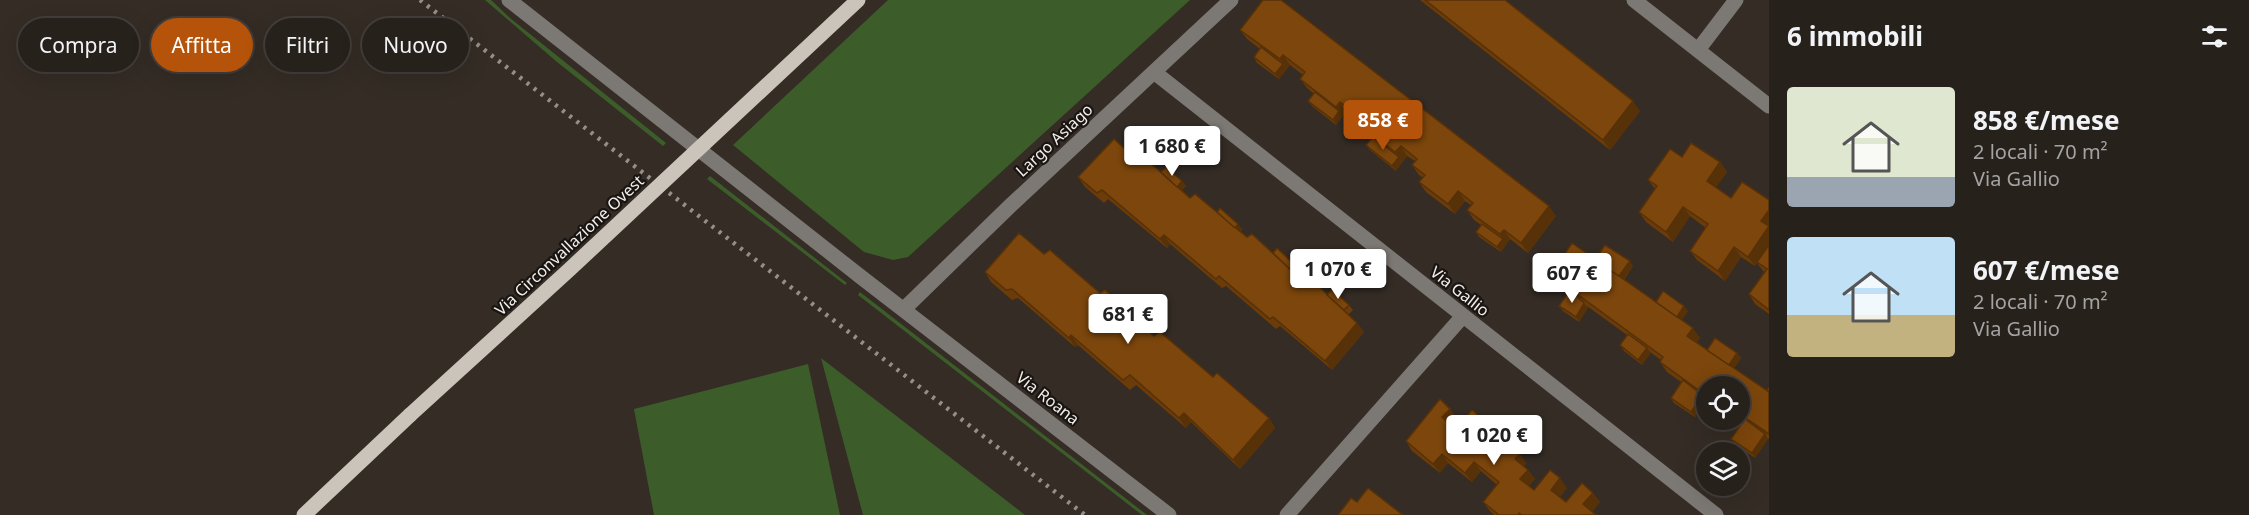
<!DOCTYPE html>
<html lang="it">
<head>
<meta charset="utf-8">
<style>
  :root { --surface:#27211c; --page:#2f2925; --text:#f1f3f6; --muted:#a4a3a3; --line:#433e3b; --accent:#b45309 }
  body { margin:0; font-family:"Noto Sans",sans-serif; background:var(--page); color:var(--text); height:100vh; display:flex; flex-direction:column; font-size:22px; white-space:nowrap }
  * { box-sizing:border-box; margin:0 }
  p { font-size:20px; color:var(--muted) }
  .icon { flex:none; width:33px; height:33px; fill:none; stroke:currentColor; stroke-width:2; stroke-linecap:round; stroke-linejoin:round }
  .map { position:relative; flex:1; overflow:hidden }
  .details { display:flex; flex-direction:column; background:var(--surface); width:480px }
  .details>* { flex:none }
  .banner { position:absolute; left:18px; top:18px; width:570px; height:54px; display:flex; gap:12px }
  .buttons { position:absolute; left:1696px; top:376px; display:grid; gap:12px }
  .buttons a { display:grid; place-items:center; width:54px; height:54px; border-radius:50%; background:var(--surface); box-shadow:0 6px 24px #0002,0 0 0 2px var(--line); font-size:30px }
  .price { position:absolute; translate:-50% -51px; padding:0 14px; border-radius:6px; background:#fff; color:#222; font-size:20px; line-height:39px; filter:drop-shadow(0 2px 3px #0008) }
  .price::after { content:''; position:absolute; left:50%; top:36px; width:18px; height:14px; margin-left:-9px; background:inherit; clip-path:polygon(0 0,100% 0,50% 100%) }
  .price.current { background:var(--accent); color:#fff }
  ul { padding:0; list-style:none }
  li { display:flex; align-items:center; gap:18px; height:150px; padding:0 18px }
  li span { display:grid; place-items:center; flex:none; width:168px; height:120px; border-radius:6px; color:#555 }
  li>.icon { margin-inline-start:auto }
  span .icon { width:72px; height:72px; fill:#fffc; stroke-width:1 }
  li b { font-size:26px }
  h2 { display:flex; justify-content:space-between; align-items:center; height:72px; padding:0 18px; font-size:26px }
  .chip { padding:0 21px; border-radius:27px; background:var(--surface); box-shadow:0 6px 24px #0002,0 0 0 2px var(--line); font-size:21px; line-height:54px }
  .chip.current { background:var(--accent); color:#fff }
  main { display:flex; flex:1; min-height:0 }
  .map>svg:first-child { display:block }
  .green { fill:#3c5d29 }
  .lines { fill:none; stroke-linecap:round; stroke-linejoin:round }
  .minor { stroke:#7c7974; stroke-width:15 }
  .major { stroke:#cbc4bb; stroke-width:15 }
  .rail { stroke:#958e89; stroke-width:4.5; stroke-dasharray:3 6; stroke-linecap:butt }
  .major-bridge { stroke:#cbc4bb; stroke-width:15 }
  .wall { fill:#6b3c0a }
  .shaded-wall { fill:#573108 }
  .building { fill:#7c460c; stroke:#573108; stroke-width:1.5 }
  .labels { text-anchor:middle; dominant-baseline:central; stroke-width:4.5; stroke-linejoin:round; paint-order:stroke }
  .street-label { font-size:16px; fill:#f5efeb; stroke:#191512 }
</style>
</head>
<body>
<main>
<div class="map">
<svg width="1769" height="515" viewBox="0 0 1769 515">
  <rect width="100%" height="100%" fill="#342c25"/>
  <g class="green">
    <path d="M 485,0 L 491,0 L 510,18 L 666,143 L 663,146 L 557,62 Z"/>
    <path d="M 888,0 L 1190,0 L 908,257 L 893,260 L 864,252 L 733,145 Z"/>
    <path d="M 710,176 L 847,283 L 845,285 L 707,179 Z"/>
    <path d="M 860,292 L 1147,515 L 1142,515 L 858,295 Z"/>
    <path d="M 821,358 L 1025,515 L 863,515 Z"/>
    <path d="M 808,364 L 840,515 L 654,515 L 634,409 Z"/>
  </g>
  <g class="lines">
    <g class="minor">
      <path d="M 509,0 L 861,277 L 1169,515"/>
      <path d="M 1634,0 L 1769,106"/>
      <path d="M 1698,50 L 1736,0"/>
      <path d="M 1154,72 L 1716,515"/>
      <path d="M 904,309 L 1010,206 L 1231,0"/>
      <path d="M 1287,515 L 1463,316"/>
    </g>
    <path class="major" d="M 304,515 L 410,415"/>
    <path class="rail" d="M 420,0 L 1085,515"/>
    <path class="major-bridge" d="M 410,415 L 570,269 L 858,0"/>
  </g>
  <g class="wall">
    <path d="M 1420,0 L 1505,0 L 1640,111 L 1610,150 Z"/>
    <path d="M 1240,30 L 1556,216 L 1528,253 L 1510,239 L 1501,252 L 1479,237 L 1476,232 L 1481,225 L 1474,220 L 1467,210 L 1471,205 L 1465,201 L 1455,214 L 1426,192 L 1419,182 L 1423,178 L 1419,175 L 1412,165 L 1415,161 L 1407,156 L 1396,171 L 1370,150 L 1366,145 L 1372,138 L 1364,132 L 1357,122 L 1359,121 L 1346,112 L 1336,125 L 1312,106 L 1308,101 L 1314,94 L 1307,88 L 1300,79 L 1303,75 L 1290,65 L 1279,79 L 1257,63 L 1254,57 L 1260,49 L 1247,39 Z"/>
    <path d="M 1134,157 L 1161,172 L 1182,181 L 1186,186 L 1182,190 L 1190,198 L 1217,212 L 1242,229 L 1240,232 L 1247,237 L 1273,253 L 1295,265 L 1299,270 L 1295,274 L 1302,280 L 1327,295 L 1349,305 L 1353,310 L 1348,315 L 1357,323 L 1364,332 L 1332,370 L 1280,326 L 1276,329 L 1226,286 L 1222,288 L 1170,244 L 1167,248 L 1108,199 L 1104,203 L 1085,187 L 1078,177 Z"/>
    <path d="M 1682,157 L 1720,162 L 1727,172 L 1716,187 L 1731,198 L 1769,200 L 1769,314 L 1755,304 L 1749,294 L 1764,272 L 1757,263 L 1755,266 L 1741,257 L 1725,281 L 1697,260 L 1690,251 L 1706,228 L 1690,216 L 1673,242 L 1646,222 L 1639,212 L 1655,189 L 1648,180 Z"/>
    <path d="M 1044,254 L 1100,293 L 1154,336 L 1213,377 L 1269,418 L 1275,428 L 1240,469 L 1191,422 L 1186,428 L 1136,385 L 1130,390 L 1078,345 L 1075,347 L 1018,298 L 1012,300 L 991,282 L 985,272 Z"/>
    <path d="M 1595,260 L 1633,266 L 1624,280 L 1656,302 L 1688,311 L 1681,320 L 1700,338 L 1696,343 L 1707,350 L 1737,353 L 1741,358 L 1734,368 L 1767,390 L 1769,387 L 1769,439 L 1767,438 L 1768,439 L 1755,458 L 1735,444 L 1731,439 L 1744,421 L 1740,418 L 1740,387 L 1707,387 L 1707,401 L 1706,401 L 1695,417 L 1674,403 L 1671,398 L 1681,382 L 1667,372 L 1660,362 L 1661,360 L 1650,352 L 1642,365 L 1624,351 L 1620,345 L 1627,335 L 1587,306 L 1588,308 L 1579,322 L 1563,311 L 1559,306 L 1568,293 L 1557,285 L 1551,275 Z"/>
    <path d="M 1450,409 L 1456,418 L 1450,426 L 1455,430 L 1489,429 L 1482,437 L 1487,442 L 1524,439 L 1515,450 L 1526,463 L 1524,466 L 1528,470 L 1535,479 L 1529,486 L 1534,490 L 1567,488 L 1560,497 L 1566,502 L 1593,493 L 1600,502 L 1592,512 L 1596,515 L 1494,515 L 1490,511 L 1483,502 L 1497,485 L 1481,471 L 1472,482 L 1448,463 L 1440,473 L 1412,451 L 1406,441 Z"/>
  </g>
  <g class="shaded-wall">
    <path d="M 1283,55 L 1290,65 L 1287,69 L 1280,59 Z"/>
    <path d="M 1283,64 L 1287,69 L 1279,79 L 1275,74 Z"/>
    <path d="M 1633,101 L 1640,111 L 1610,150 L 1603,140 Z"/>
    <path d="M 1340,102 L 1346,112 L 1336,125 L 1333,120 L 1339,111 L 1336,107 Z"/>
    <path d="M 1401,146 L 1407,156 L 1396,171 L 1392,166 L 1399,157 L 1395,152 Z"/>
    <path d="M 1720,162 L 1727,172 L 1714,191 L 1707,181 Z"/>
    <path d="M 1182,181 L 1186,186 L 1180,193 L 1176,187 Z"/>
    <path d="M 1458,191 L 1465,201 L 1455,214 L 1448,204 Z"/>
    <path d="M 1549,206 L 1556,216 L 1528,253 L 1521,243 Z"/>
    <path d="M 1683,207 L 1690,216 L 1673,242 L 1666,232 Z"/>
    <path d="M 1769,210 L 1769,245 L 1755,266 L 1748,257 L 1761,221 Z"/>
    <path d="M 1238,224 L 1242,229 L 1238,234 L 1234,229 Z"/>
    <path d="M 1504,230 L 1510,239 L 1501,252 L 1497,247 L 1503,239 L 1500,234 Z"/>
    <path d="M 1164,235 L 1170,244 L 1167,248 L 1160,239 Z"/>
    <path d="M 1734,247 L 1741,257 L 1725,281 L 1718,271 Z"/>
    <path d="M 1630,261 L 1633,266 L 1621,283 L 1618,278 Z"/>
    <path d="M 1295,265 L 1299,270 L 1293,276 L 1290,270 Z"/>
    <path d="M 1584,303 L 1588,308 L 1579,322 L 1576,317 Z"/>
    <path d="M 1684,306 L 1688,311 L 1679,324 L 1675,318 Z"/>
    <path d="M 1357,323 L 1364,332 L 1332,370 L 1325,361 Z"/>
    <path d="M 1693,328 L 1700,338 L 1694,346 L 1687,336 Z"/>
    <path d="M 1071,335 L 1078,345 L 1075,347 L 1069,338 Z"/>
    <path d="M 1647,348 L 1651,353 L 1642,365 L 1638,360 Z"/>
    <path d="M 1737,353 L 1741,358 L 1731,373 L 1728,367 Z"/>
    <path d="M 1702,395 L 1706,401 L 1695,417 L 1691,412 Z"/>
    <path d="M 1450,409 L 1456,418 L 1448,427 L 1442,417 Z"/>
    <path d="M 1184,413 L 1191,422 L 1186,428 L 1179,418 Z"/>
    <path d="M 1269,418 L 1275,428 L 1240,469 L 1233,460 Z"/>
    <path d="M 1482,419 L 1489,429 L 1480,439 L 1473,429 Z"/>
    <path d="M 1517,429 L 1524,439 L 1513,452 L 1506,443 Z"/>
    <path d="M 1765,434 L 1768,439 L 1755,458 L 1752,453 Z"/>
    <path d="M 1442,454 L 1448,463 L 1440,473 L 1433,464 Z"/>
    <path d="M 1520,454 L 1526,463 L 1522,468 L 1515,459 Z"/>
    <path d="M 1474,462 L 1481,471 L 1472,482 L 1465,473 Z"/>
    <path d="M 1528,470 L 1535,479 L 1527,488 L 1520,479 Z"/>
    <path d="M 1560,478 L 1567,488 L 1558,499 L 1551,490 Z"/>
    <path d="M 1593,493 L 1600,502 L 1590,514 L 1583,504 Z"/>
  </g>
  <g class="building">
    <path d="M 1263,0 L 1281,0 L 1549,206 L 1521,243 L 1504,230 L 1500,234 L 1467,210 L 1473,203 L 1458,191 L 1448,204 L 1419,182 L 1425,175 L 1412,165 L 1417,159 L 1401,146 L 1395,152 L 1357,122 L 1361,118 L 1340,102 L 1336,107 L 1300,79 L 1305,72 L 1283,55 L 1280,59 L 1240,30 Z"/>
    <path d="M 1425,0 L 1505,0 L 1633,101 L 1603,140 Z"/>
    <path d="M 1261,47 L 1283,64 L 1275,74 L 1254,57 Z"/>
    <path d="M 1315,92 L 1339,111 L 1333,120 L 1308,101 Z"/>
    <path d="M 1373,137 L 1399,157 L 1392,166 L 1366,145 Z"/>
    <path d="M 1114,139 L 1134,157 L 1139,153 L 1190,198 L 1195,194 L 1247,237 L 1252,234 L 1302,280 L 1307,275 L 1357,323 L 1325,361 L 1273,317 L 1270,319 L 1219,276 L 1216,279 L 1164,235 L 1160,239 L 1102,190 L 1097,193 L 1078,177 Z"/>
    <path d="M 1691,143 L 1720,162 L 1707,181 L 1731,198 L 1742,182 L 1769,200 L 1769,210 L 1761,221 L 1769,226 L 1748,257 L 1734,247 L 1718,271 L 1690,251 L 1708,224 L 1683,207 L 1666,232 L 1639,212 L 1657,186 L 1648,180 L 1670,149 L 1682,157 Z"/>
    <path d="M 1166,167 L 1182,181 L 1177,187 L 1161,172 Z"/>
    <path d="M 1220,208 L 1238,224 L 1235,228 L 1217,212 Z"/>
    <path d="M 1482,224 L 1503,239 L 1497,247 L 1476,232 Z"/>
    <path d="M 1019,233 L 1044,254 L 1050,250 L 1100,293 L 1105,290 L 1154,336 L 1160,332 L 1213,377 L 1217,373 L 1269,418 L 1233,460 L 1184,413 L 1179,418 L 1130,375 L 1123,380 L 1071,335 L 1069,338 L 1012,289 L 1006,290 L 985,272 Z"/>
    <path d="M 1572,243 L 1693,328 L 1687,336 L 1769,392 L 1769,434 L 1740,414 L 1740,387 L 1707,387 L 1707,396 L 1660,362 L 1663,357 L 1551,275 Z"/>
    <path d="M 1605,245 L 1630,261 L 1619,276 L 1595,260 Z"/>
    <path d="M 1769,245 L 1769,310 L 1749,294 L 1767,269 L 1757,262 Z"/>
    <path d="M 1277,248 L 1295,265 L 1291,270 L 1273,253 Z"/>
    <path d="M 1332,289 L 1349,305 L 1344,310 L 1327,295 Z"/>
    <path d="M 1570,290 L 1584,303 L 1576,317 L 1559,306 Z"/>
    <path d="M 1663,291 L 1684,306 L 1677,317 L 1656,302 Z"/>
    <path d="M 1628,334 L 1647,348 L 1638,360 L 1620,345 Z"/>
    <path d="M 1715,338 L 1737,353 L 1729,365 L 1707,350 Z"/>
    <path d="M 1683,380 L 1702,395 L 1691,412 L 1671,398 Z"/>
    <path d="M 1440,399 L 1450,409 L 1442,417 L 1455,430 L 1472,410 L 1482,419 L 1473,429 L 1487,442 L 1507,421 L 1517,429 L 1506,443 L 1520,454 L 1515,459 L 1528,470 L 1520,479 L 1534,490 L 1550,470 L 1560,478 L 1551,490 L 1566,502 L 1582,483 L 1593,493 L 1583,504 L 1596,515 L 1522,515 L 1519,513 L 1518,515 L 1499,515 L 1483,502 L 1499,482 L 1474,462 L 1465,473 L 1442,454 L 1433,464 L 1406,441 Z"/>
    <path d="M 1745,419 L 1765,434 L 1752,453 L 1731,439 Z"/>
    <path d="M 1368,488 L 1403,515 L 1338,515 L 1351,498 L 1357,502 Z"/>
  </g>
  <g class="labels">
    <g class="street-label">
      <text transform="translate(1054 140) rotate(-43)">Largo Asiago</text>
      <text transform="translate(569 245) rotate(-43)">Via Circonvallazione Ovest</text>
      <text transform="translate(1460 291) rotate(38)">Via Gallio</text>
      <text transform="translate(1048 398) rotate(38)">Via Roana</text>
    </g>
  </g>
</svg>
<div class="buttons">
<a><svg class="icon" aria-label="locate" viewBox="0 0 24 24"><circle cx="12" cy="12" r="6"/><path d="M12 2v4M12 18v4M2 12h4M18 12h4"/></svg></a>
<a><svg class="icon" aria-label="layers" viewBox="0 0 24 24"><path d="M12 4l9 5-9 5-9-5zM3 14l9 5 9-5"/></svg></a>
</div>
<b class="price current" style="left:1383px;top:151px">858 €</b>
<b class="price" style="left:1172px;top:177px">1 680 €</b>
<b class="price" style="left:1338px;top:300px">1 070 €</b>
<b class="price" style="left:1572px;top:304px">607 €</b>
<b class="price" style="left:1128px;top:345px">681 €</b>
<b class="price" style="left:1494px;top:466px">1 020 €</b>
<div class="banner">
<a class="chip">Compra</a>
<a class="chip current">Affitta</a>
<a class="chip">Filtri</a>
<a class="chip">Nuovo</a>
</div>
</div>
<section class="details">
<h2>6 immobili<svg class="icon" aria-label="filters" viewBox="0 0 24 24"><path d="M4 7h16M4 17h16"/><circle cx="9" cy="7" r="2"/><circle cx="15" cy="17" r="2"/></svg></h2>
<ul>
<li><span style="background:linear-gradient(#dfe7d0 75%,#9aa5b1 0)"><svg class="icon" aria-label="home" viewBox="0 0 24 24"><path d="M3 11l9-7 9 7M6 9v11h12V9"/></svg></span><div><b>858 €/mese</b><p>2 locali · 70 m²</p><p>Via Gallio</p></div></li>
<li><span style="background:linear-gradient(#bfe0f5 65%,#c2b280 0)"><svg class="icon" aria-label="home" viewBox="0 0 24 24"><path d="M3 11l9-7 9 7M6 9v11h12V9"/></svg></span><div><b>607 €/mese</b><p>2 locali · 70 m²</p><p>Via Gallio</p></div></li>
</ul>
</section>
</main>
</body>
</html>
